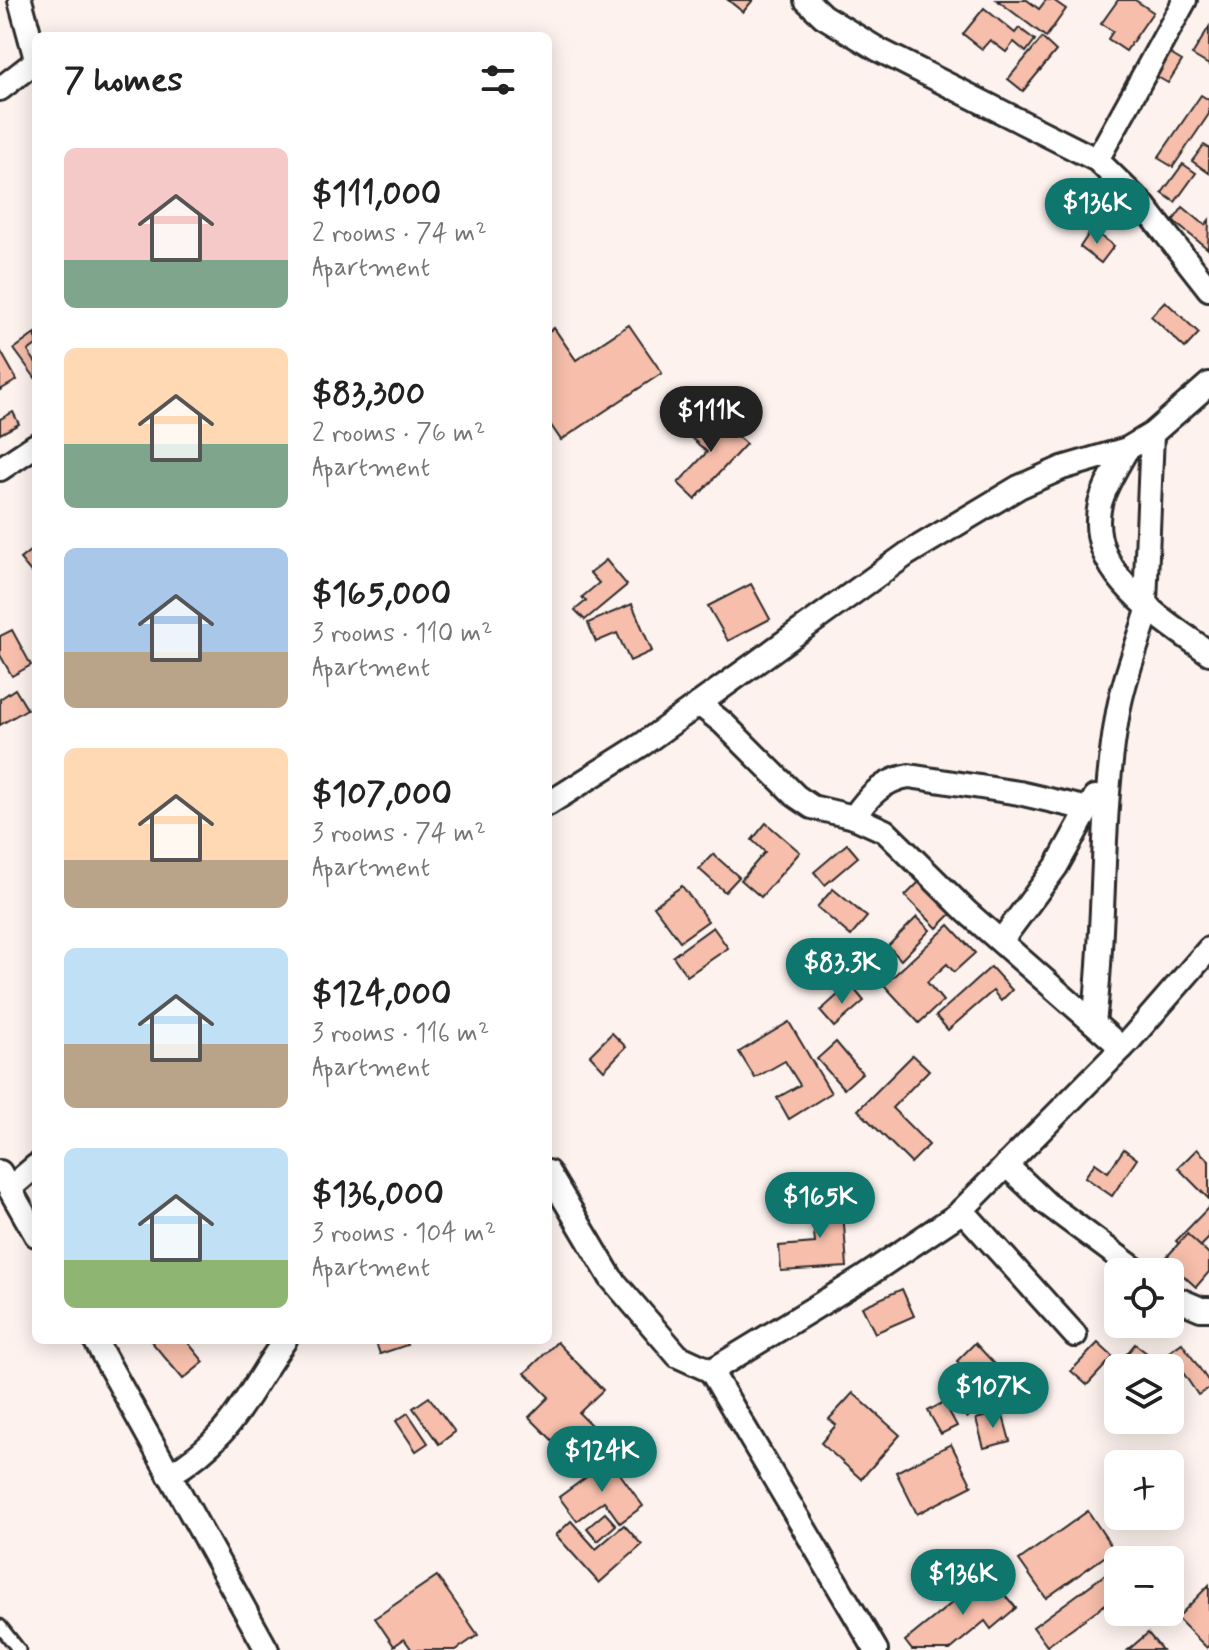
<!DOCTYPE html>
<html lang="en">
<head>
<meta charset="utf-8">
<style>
  :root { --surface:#fff; --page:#f2f2f2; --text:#222; --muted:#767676; --accent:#0f766e }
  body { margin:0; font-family:Mynerve,sans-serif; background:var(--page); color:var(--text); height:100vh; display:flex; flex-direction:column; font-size:30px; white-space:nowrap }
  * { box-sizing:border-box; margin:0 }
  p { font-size:26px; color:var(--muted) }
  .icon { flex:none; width:44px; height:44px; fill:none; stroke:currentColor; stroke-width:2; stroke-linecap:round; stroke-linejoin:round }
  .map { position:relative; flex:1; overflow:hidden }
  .details { position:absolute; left:32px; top:32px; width:520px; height:1312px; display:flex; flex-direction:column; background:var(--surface); border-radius:12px; box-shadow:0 4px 20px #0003 }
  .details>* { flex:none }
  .tools { position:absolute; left:1104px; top:1258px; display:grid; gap:16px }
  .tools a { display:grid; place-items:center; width:80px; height:80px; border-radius:12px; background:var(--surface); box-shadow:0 4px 20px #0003; font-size:40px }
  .price { position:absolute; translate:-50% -68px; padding:0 18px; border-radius:28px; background:var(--accent); color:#fff; font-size:26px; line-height:52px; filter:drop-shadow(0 2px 4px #0008) }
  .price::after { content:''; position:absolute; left:50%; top:48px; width:24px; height:18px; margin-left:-12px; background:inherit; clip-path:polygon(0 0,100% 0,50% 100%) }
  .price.selected { background:#222; color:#fff }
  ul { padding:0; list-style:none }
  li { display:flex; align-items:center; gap:24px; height:200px; padding:0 32px }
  li span { display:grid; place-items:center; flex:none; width:224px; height:160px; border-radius:12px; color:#555 }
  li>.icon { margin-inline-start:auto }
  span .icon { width:96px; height:96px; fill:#fffc; stroke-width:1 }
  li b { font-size:34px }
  h2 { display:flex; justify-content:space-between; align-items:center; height:96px; padding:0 32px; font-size:34px }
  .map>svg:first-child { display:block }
  .building { fill:#f6beab; stroke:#2b2b2b; stroke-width:2 }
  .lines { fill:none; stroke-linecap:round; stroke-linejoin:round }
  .lane-casing { stroke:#2b2b2b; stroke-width:17 }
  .street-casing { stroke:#2b2b2b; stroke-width:28 }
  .lane { stroke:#fff; stroke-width:11 }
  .street { stroke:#fff; stroke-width:22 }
</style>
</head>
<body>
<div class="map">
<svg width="1209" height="1650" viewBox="0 0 1209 1650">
  <rect width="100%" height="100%" fill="#fdf2ee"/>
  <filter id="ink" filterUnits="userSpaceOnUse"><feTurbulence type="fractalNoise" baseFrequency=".0125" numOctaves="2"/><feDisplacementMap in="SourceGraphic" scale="16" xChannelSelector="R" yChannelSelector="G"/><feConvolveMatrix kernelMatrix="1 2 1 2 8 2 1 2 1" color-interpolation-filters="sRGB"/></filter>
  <g filter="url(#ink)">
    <g class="building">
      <path d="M 728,0 L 753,0 L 743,12 Z"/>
      <path d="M 997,0 L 1027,0 L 1039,9 L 1046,0 L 1053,0 L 1066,9 L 1046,37 Z"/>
      <path d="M 1118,0 L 1135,0 L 1153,12 L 1126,51 L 1108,39 L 1113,31 L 1101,24 Z"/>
      <path d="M 984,8 L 1015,33 L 1019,28 L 1035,40 L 1026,52 L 1014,42 L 1006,52 L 990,40 L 982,49 L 963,34 Z"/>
      <path d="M 1209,27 L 1209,65 L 1192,55 Z"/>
      <path d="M 1042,38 L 1056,51 L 1023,91 L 1008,79 Z"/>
      <path d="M 1167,52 L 1182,61 L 1168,83 L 1154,75 Z"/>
      <path d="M 1201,95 L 1209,100 L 1209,114 L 1173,167 L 1158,158 Z"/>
      <path d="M 1204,145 L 1209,148 L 1209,173 L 1192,161 Z"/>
      <path d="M 1183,164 L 1196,173 L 1175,202 L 1162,193 Z"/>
      <path d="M 1183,207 L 1205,225 L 1209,220 L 1208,249 L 1173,221 Z"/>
      <path d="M 1092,229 L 1114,246 L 1101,263 L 1080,247 Z"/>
      <path d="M 1165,301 L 1199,333 L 1185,348 L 1151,316 Z"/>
      <path d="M 629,325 L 662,373 L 561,440 L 548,421 L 548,332 L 554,328 L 576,360 Z"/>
      <path d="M 36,333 L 36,345 L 28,351 L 36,363 L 36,379 L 14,349 Z"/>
      <path d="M 0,350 L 17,380 L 0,390 Z"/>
      <path d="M 13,412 L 19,424 L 0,434 L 0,419 Z"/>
      <path d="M 710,412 L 746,444 L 695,499 L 678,483 L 707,452 L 688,435 Z"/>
      <path d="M 36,546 L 36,578 L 20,559 Z"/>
      <path d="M 606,560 L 627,585 L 585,620 L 575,610 L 586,601 L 582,597 L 599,583 L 590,573 Z"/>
      <path d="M 751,584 L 770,619 L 728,641 L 708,606 Z"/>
      <path d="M 632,604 L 652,651 L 630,661 L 617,633 L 596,642 L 588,623 Z"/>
      <path d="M 12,630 L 31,665 L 12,676 L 0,655 L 0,636 Z"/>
      <path d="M 15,689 L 27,709 L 0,725 L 0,699 Z"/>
      <path d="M 766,823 L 800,852 L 761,897 L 741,880 L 765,852 L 752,840 Z"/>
      <path d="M 847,844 L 858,857 L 825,885 L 814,872 Z"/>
      <path d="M 713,854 L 739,877 L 725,892 L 699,869 Z"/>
      <path d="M 919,882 L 951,914 L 937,928 L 905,896 Z"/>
      <path d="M 682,886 L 708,921 L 680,941 L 654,906 Z"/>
      <path d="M 833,889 L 867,917 L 851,936 L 817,907 Z"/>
      <path d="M 917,917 L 930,930 L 901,960 L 888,946 Z"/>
      <path d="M 949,925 L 975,953 L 954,972 L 947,964 L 927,982 L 943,1001 L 919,1023 L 884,985 Z"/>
      <path d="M 713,927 L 728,948 L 687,976 L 673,956 Z"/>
      <path d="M 991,967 L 1012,990 L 1001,1001 L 993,991 L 948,1030 L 936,1016 Z"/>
      <path d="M 850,984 L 864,1001 L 834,1027 L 820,1011 Z"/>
      <path d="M 789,1022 L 831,1093 L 789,1119 L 777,1098 L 800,1085 L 785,1061 L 755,1078 L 739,1052 Z"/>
      <path d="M 612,1033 L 626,1047 L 604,1070 L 590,1055 Z"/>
      <path d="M 836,1042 L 862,1073 L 844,1089 L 817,1059 Z"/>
      <path d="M 913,1055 L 929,1070 L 892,1108 L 929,1145 L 911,1163 L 858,1110 Z"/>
      <path d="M 1124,1149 L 1137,1159 L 1112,1196 L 1085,1177 L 1095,1163 L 1108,1172 Z"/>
      <path d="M 1197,1149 L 1209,1161 L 1209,1199 L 1178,1168 Z"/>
      <path d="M 842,1196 L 847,1267 L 781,1271 L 779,1246 L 815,1243 L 811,1198 Z"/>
      <path d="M 1209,1207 L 1209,1238 L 1191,1256 L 1176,1241 Z"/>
      <path d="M 1187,1234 L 1209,1254 L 1209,1272 L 1196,1287 L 1165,1259 Z"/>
      <path d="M 902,1289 L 914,1316 L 875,1333 L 862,1307 Z"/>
      <path d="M 150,1340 L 186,1340 L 204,1362 L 183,1379 Z"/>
      <path d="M 375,1340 L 405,1340 L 407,1345 L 380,1354 Z"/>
      <path d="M 557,1342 L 603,1390 L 579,1413 L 591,1425 L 564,1452 L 529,1417 L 549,1397 L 525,1373 Z"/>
      <path d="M 975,1343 L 1008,1378 L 967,1418 L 943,1393 L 966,1370 L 957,1361 Z"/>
      <path d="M 1098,1343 L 1113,1357 L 1087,1385 L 1071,1371 Z"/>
      <path d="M 1182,1343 L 1209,1382 L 1209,1388 L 1198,1395 L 1169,1352 Z"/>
      <path d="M 1135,1344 L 1166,1368 L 1130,1368 L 1121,1361 Z"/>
      <path d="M 853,1393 L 900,1435 L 861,1479 L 821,1443 L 836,1425 L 829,1419 Z"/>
      <path d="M 429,1397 L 455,1432 L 439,1444 L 413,1408 Z"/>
      <path d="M 944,1402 L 957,1426 L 941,1434 L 928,1411 Z"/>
      <path d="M 1002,1412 L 1010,1441 L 984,1448 L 976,1419 Z"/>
      <path d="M 408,1413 L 428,1443 L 416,1451 L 396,1421 Z"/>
      <path d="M 951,1444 L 972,1486 L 917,1514 L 896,1472 Z"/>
      <path d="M 610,1460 L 643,1506 L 620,1523 L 604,1501 L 577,1521 L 559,1497 Z"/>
      <path d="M 1088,1511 L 1114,1550 L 1046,1598 L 1019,1560 Z"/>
      <path d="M 605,1513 L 616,1525 L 598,1541 L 587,1528 Z"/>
      <path d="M 571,1521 L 596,1549 L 624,1525 L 642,1545 L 599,1583 L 556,1535 Z"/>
      <path d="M 1118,1565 L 1118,1595 L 1047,1646 L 1033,1627 Z"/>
      <path d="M 972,1575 L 984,1590 L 994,1582 L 1016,1608 L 991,1629 L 985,1621 L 950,1650 L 912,1650 L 905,1641 L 953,1602 L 948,1595 Z"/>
      <path d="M 437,1576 L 478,1635 L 456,1650 L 412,1650 L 404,1639 L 394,1646 L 375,1618 Z"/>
      <path d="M 1209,1585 L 1209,1645 L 1207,1648 L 1177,1618 Z"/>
      <path d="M 1132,1612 L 1157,1612 L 1141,1624 Z"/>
      <path d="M 1148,1633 L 1162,1650 L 1128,1650 Z"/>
    </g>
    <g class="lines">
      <defs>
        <path id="lane" d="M 0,1626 L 19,1650"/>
        <g id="street">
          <path d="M 20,0 L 36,59"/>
          <path d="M 806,0 L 823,16 L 879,50 L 1097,160 L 1144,206 L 1209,289"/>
          <path d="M 0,89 L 36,61"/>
          <path d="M 1097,160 L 1185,0"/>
          <path d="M 1127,449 C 1117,467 1105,485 1100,504 C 1084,573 1163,619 1209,653"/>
          <path d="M 0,469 L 36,445"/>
          <path d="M 1145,603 L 1152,434"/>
          <path d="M 699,704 L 723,723 L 796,796 L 812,807 L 854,817 L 885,831 L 967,912 L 1122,1048"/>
          <path d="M 548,804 L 643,744 L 907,554 L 1019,487 L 1062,468 L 1127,449 L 1152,434 L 1209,384"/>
          <path d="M 854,817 C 868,796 884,780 909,776 L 1019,793 L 1088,809"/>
          <path d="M 1001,941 L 1056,867 L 1095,797"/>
          <path d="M 1094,1023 C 1106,922 1100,818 1117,718 C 1123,680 1138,644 1149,607"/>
          <path d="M 1006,1165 L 1046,1203 L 1139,1272"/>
          <path d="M 0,1172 L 36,1235"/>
          <path d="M 548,1172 L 611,1278 L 678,1356 L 711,1371 L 863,1278 L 957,1215 L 1128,1042 L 1209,949"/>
          <path d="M 10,1188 L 36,1166"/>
          <path d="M 962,1210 L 1075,1335"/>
          <path d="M 1170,1296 L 1201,1309 L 1209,1309"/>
          <path d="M 95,1340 L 267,1650"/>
          <path d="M 711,1371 L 876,1650"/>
          <path d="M 169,1475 C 235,1436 243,1398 285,1340"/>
        </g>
      </defs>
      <use href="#lane" class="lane-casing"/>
      <use href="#street" class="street-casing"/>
      <use href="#lane" class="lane"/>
      <use href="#street" class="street"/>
    </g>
  </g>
</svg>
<div class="tools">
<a><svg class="icon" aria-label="locate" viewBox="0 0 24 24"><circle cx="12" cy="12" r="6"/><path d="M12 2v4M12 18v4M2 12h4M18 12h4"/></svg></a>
<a><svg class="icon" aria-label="layers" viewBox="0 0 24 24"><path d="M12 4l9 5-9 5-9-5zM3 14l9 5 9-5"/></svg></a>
<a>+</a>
<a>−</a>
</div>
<b class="price" style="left:1097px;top:246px">$136K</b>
<b class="price selected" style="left:711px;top:454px">$111K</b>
<b class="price" style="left:842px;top:1006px">$83.3K</b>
<b class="price" style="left:820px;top:1240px">$165K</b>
<b class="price" style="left:993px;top:1430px">$107K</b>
<b class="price" style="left:602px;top:1494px">$124K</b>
<b class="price" style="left:963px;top:1617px">$136K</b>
<section class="details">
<h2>7 homes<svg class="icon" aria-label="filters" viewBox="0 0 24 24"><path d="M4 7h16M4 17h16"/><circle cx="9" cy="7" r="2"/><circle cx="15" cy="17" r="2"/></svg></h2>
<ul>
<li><span style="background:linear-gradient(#f6c9c9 70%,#7fa58c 0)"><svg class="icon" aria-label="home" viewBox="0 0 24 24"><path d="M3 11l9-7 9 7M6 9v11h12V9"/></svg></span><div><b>$111,000</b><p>2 rooms · 74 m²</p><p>Apartment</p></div></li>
<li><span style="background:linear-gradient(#ffd9b3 60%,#7fa58c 0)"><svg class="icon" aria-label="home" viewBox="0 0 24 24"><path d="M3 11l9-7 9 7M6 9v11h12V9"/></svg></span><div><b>$83,300</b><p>2 rooms · 76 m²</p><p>Apartment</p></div></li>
<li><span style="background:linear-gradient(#a9c7e8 65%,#b9a48a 0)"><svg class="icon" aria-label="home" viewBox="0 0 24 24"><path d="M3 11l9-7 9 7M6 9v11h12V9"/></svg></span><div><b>$165,000</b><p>3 rooms · 110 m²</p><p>Apartment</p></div></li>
<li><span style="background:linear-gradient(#ffd9b3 70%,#b9a48a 0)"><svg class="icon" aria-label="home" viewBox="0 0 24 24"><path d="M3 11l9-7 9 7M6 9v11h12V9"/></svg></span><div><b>$107,000</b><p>3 rooms · 74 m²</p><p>Apartment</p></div></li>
<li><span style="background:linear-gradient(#bfe0f5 60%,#b9a48a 0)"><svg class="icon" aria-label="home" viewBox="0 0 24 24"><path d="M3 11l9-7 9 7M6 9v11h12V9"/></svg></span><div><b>$124,000</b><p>3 rooms · 116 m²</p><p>Apartment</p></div></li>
<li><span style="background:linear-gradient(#bfe0f5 70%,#8fb573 0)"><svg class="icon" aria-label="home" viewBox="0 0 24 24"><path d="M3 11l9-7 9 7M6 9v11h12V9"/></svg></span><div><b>$136,000</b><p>3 rooms · 104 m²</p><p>Apartment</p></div></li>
</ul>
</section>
</div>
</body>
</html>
